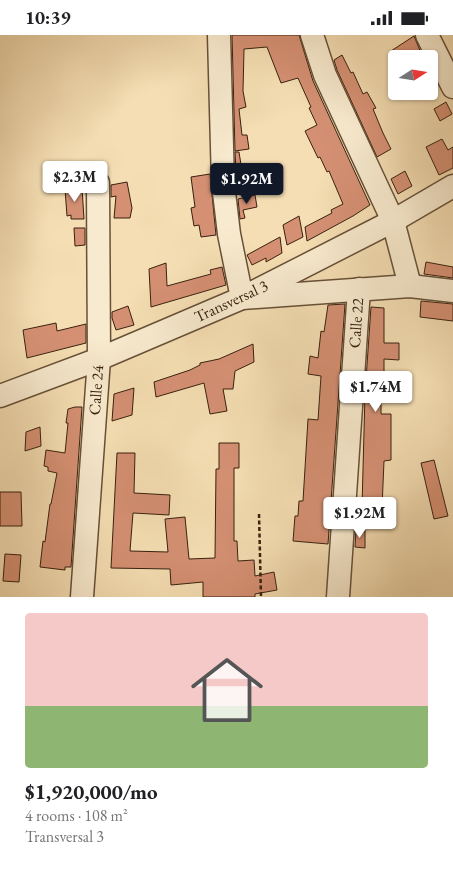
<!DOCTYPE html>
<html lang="en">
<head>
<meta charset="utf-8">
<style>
  :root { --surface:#fff; --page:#f6f6f6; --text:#202124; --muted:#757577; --line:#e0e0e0; --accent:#111827 }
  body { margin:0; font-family:"EB Garamond",serif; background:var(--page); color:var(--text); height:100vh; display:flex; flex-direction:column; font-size:19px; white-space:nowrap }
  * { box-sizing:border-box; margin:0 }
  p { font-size:16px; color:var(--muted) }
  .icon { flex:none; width:28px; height:28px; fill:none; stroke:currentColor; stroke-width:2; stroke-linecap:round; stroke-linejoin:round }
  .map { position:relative; height:562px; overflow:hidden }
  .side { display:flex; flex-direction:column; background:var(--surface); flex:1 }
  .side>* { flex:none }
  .needle { width:32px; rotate:78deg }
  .tools { position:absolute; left:388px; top:15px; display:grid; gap:10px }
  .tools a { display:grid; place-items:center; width:50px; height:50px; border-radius:5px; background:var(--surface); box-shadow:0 1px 4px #0004; font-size:25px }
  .price { position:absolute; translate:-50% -42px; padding:0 11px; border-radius:5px; background:#fff; color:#222; font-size:16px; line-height:32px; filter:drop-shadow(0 1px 2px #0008) }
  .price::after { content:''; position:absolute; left:50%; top:30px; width:15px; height:11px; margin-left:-8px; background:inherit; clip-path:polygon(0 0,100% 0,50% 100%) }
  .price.selected { background:var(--accent); color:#fff }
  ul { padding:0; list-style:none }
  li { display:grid; align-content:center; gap:10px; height:265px; padding:0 25px }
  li+li { border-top:1px solid var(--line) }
  li span { display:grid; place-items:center; height:155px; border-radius:5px; color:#555 }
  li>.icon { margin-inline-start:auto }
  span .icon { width:90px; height:90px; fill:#fffc; stroke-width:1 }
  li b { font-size:21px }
  .status { display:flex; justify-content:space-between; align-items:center; height:35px; padding:0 25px; background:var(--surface); direction:ltr }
  .status svg { height:14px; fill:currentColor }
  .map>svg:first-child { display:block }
  .building { fill:#d59073; stroke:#38210f }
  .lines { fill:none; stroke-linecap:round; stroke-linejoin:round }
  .minor-casing { stroke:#675038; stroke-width:25 }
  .path { stroke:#38210f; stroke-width:2.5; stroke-dasharray:4 2.5; stroke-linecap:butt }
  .minor { stroke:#f8eace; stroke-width:22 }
  .labels { text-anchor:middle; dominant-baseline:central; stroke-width:4; stroke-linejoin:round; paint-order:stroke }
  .street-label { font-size:16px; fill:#38210f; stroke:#f8eace }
</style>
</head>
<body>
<div class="status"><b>10:39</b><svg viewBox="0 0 49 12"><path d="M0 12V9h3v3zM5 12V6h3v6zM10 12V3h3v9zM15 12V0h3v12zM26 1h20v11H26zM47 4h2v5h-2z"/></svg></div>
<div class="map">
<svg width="453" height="562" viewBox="0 0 453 562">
  <rect width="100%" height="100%" fill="#f5deb3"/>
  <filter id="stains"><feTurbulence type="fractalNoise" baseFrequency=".004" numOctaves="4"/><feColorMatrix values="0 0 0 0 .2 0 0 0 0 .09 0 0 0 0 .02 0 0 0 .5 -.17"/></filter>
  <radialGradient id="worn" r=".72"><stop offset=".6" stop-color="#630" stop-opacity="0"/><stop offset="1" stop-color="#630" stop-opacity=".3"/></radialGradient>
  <g class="building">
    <path d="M 232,0 L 299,0 L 313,46 L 370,170 L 353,181 L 307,206 L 305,192 L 332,178 L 331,175 L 343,169 L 329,136 L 327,137 L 320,122 L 318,123 L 305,96 L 317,90 L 309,73 L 311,72 L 298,43 L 281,48 L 267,12 L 244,14 L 243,56 L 246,72 L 239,74 L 242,100 L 247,100 L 249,114 L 235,116 Z"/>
    <path d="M 414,1 L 421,18 L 412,24 L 395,24 L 391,16 Z"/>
    <path d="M 342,20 L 351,38 L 353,37 L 363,59 L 367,57 L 376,73 L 373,74 L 383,98 L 391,114 L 377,122 L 337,35 L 334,25 Z"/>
    <path d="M 446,67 L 452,79 L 440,86 L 434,74 Z"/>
    <path d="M 442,104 L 448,115 L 453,112 L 453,133 L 439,140 L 426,112 Z"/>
    <path d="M 235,117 L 239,117 L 242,136 L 236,137 Z"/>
    <path d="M 405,136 L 412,151 L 398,159 L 391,144 Z"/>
    <path d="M 210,139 L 216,200 L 201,202 L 199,190 L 194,191 L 191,173 L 195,172 L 191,142 Z"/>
    <path d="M 127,147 L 132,173 L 130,183 L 114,183 L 116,161 L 111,162 L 111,150 Z"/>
    <path d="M 82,153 L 84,184 L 71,184 L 71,180 L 67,181 L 65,154 Z"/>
    <path d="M 255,160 L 257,172 L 243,175 L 245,183 L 240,184 L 238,164 Z"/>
    <path d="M 299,181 L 303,202 L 287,210 L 283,190 Z"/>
    <path d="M 74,193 L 85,193 L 85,210 L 75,211 Z"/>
    <path d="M 280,202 L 282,218 L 266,227 L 266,223 L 252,230 L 247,220 Z"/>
    <path d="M 426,227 L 453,232 L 453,243 L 424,239 Z"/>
    <path d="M 166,228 L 167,251 L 211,239 L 210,235 L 222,232 L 226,250 L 151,272 L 149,234 Z"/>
    <path d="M 421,266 L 453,269 L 453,286 L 420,282 Z"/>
    <path d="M 345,269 L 328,509 L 293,506 L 295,481 L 298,481 L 299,466 L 303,466 L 308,384 L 318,385 L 321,341 L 308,339 L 310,321 L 318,323 L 321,296 L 324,297 L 328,270 Z"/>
    <path d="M 128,271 L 134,290 L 116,295 L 112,283 L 112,277 Z"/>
    <path d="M 371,272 L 384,273 L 384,308 L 399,308 L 399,325 L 384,324 L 384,347 L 381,347 L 381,379 L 391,379 L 391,425 L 384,426 L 382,473 L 362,472 L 365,359 Z"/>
    <path d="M 56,288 L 57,296 L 86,289 L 86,308 L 27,323 L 23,295 Z"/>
    <path d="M 253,309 L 254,327 L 235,336 L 233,354 L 223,354 L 227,376 L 210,379 L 204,348 L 156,362 L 154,347 L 190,335 L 200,330 L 200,328 L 219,324 Z"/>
    <path d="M 134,353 L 132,380 L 112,386 L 114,359 Z"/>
    <path d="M 75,372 L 82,372 L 71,532 L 65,532 L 65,535 L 40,532 L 43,506 L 45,507 L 50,469 L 51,469 L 57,438 L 48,436 L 48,432 L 44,431 L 46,415 L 65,418 L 68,388 L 66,388 L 68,374 Z"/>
    <path d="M 40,392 L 41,411 L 25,416 L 26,397 Z"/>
    <path d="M 219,408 L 239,408 L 239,433 L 234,433 L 234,506 L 237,506 L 238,526 L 254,525 L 255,541 L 274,537 L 277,555 L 255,559 L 255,562 L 203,562 L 203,547 L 171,550 L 170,534 L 111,533 L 117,418 L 135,418 L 134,458 L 170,460 L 169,480 L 133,478 L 130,516 L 168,517 L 165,484 L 185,482 L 189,524 L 215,523 L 216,434 L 219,434 Z"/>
    <path d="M 434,425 L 448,481 L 434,484 L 421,428 Z"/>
    <path d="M 0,457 L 21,457 L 22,491 L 0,491 Z"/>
    <path d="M 356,495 L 365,495 L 365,513 L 355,512 Z"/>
    <path d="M 5,519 L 21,520 L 19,547 L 3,546 Z"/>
  </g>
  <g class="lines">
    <defs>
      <g id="minor">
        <path d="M 219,0 L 223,149 L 229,199 L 242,263 L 410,251 L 453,256"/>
        <path d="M 312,0 L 325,40 L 393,186 L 410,251"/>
        <path d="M 427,0 L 453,52"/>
        <path d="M 0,361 L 99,324 L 242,263 L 393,186 L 453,151"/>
        <path d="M 82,562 L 99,324 L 98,148"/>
        <path d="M 338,562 L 359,254"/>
      </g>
    </defs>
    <use href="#minor" class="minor-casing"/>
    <path class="path" d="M 259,479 L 261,562"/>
    <use href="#minor" class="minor"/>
  </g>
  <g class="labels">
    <g class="street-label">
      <text transform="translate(231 266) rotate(-25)">Transversal 3</text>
      <text transform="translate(356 288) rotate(-86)">Calle 22</text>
      <text transform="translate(96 355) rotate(-86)">Calle 24</text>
    </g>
  </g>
  <rect width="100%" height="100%" filter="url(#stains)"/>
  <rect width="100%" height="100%" fill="url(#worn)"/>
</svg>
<div class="tools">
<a><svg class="needle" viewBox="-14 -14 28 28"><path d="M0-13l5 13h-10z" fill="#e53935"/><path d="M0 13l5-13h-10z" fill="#757577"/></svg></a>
</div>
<b class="price" style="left:75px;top:168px">$2.3M</b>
<b class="price selected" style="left:247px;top:170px">$1.92M</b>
<b class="price" style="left:376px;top:378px">$1.74M</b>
<b class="price" style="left:360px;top:504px">$1.92M</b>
</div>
<section class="side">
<ul>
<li><span style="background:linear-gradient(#f6c9c9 60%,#8fb573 0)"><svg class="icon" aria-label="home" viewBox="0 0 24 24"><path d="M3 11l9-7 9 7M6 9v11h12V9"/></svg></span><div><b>$1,920,000/mo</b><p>4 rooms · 108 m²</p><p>Transversal 3</p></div></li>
</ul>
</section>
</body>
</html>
